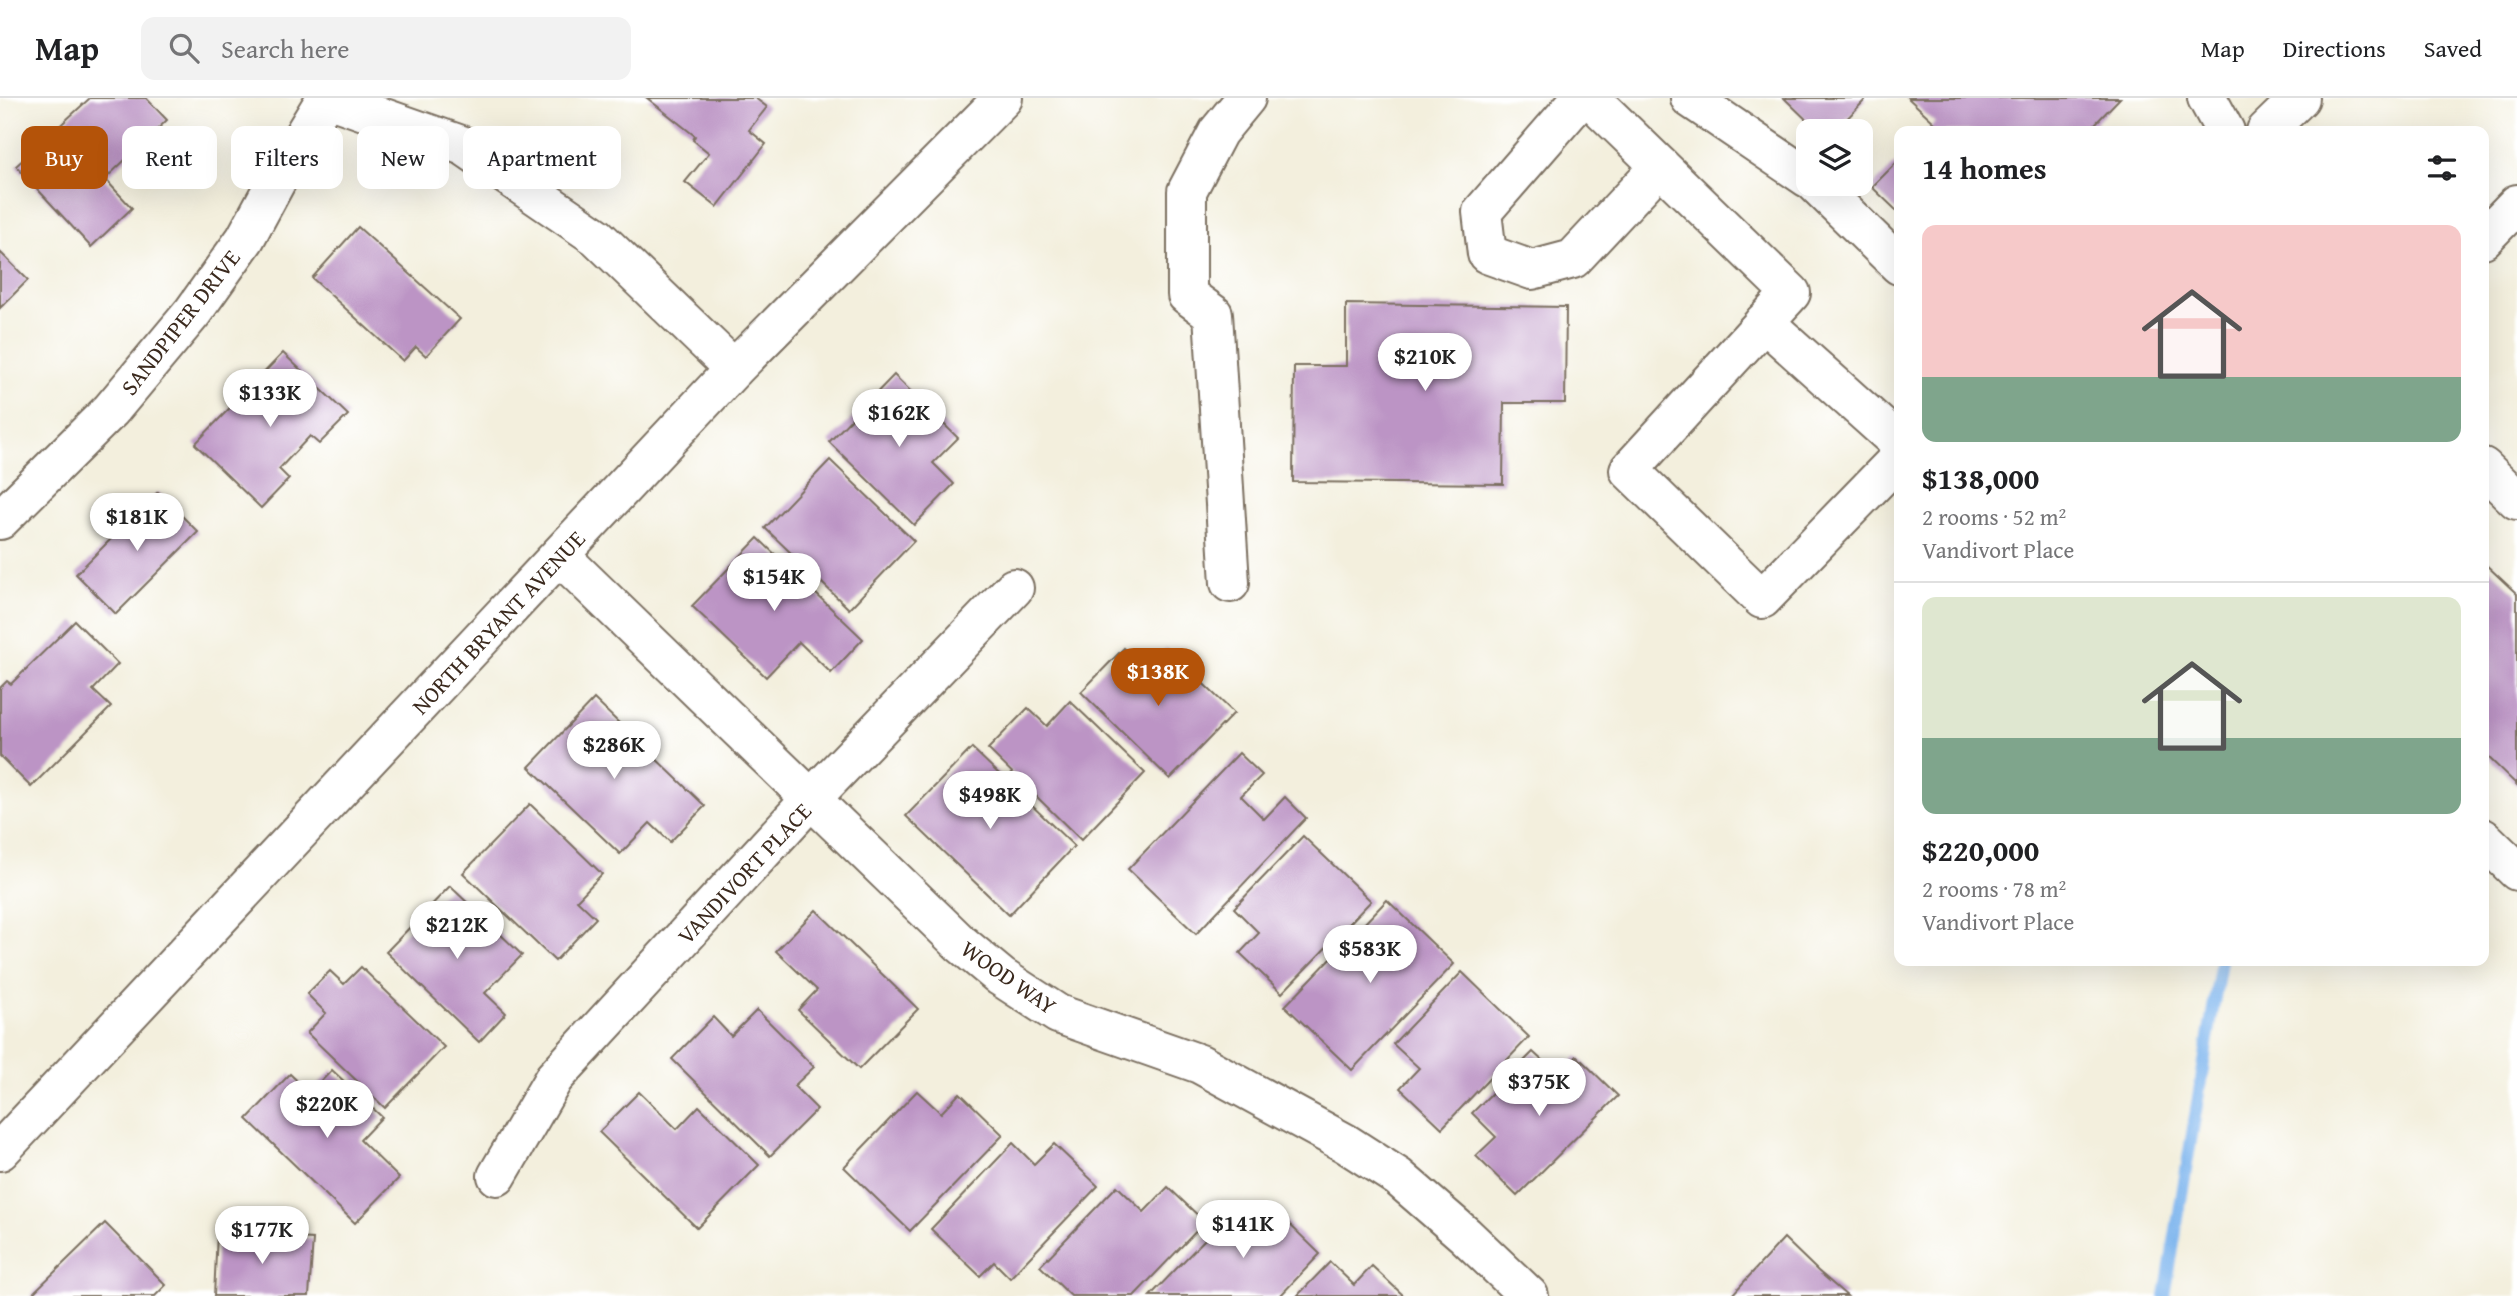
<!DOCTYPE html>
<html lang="en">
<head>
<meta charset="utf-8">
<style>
  :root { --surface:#fff; --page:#f2f2f2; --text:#202124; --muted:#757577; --line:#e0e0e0; --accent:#b45309 }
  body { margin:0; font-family:"Gentium Book Plus",serif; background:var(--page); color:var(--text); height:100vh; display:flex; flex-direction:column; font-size:26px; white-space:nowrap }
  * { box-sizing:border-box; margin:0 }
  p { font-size:23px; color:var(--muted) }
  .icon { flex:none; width:38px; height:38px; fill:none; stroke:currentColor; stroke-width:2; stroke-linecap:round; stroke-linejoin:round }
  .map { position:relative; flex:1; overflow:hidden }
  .panel { position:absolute; left:1894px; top:28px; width:595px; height:840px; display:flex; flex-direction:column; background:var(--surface); border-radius:14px; box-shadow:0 7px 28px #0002 }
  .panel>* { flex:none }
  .hud { position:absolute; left:21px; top:28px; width:665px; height:63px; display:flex; gap:14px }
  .tools { position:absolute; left:1796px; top:21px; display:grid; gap:14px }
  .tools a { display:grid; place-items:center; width:77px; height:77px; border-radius:14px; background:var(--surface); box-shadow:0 7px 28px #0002; font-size:35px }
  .price { position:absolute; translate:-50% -60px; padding:0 16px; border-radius:24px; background:#fff; color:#222; font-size:23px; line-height:46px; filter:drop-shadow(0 2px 4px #0008) }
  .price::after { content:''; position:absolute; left:50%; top:42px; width:21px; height:16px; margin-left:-10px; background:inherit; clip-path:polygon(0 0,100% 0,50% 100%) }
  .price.on { background:var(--accent); color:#fff }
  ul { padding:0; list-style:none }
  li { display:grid; align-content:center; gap:14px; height:371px; padding:0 28px }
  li+li { border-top:2px solid var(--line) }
  li span { display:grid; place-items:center; height:217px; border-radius:14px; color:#555 }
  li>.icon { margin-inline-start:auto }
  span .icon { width:126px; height:126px; fill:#fffc; stroke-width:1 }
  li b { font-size:30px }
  h2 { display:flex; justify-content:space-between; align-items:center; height:84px; padding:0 28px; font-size:30px }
  .tag { padding:0 24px; border-radius:14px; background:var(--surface); box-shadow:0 7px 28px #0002; font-size:24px; line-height:63px }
  .tag.on { background:var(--accent); color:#fff }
  header { display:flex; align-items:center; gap:42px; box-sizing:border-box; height:98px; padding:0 35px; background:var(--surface); border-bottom:2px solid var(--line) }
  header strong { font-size:33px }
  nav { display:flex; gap:38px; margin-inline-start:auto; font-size:24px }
  .search { width:490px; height:63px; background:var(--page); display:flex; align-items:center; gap:18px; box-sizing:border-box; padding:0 24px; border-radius:14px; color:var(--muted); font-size:26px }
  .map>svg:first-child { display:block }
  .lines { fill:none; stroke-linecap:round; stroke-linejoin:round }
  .stream { stroke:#7fb6ee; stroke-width:12 }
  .building { fill:#bc94c5 }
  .minor-casing { stroke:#7b6f61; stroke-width:42 }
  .minor { stroke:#fff; stroke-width:38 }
  .labels { text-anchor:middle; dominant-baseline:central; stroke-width:5; stroke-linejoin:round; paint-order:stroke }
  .street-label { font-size:23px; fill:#3b2a1e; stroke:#fff }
</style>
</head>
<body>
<header>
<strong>Map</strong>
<div class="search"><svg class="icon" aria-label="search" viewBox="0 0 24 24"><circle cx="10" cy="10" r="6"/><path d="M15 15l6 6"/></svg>Search here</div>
<nav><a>Map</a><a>Directions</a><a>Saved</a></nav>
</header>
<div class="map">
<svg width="2517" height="1198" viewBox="0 0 2517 1198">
  <rect width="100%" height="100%" fill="#fff"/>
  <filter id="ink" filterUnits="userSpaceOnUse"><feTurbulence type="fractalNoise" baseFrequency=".0143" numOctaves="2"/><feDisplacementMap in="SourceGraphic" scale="14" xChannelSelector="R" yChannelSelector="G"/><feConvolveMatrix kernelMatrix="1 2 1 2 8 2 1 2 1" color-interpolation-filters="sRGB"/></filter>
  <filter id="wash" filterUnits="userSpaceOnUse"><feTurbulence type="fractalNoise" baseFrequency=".00686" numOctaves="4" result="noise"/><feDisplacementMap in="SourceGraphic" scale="28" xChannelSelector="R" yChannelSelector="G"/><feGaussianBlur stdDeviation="1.57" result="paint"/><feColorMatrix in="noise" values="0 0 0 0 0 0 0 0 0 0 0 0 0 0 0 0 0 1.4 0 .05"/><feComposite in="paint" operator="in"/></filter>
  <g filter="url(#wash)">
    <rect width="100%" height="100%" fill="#f3efdd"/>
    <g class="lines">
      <path class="stream" d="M 2165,1198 L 2221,863"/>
    </g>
    <g id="blocks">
      <g class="building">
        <path d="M 90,0 L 146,0 L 167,22 L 105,81 L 132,110 L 91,149 L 16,68 Z"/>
        <path d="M 647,0 L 755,0 L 767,9 L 749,32 L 766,46 L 717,109 L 685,84 L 709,55 L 693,42 L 695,38 Z"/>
        <path d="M 1784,0 L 1867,0 L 1835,33 L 1818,33 Z"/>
        <path d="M 1908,0 L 2120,0 L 2094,27 L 2101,33 L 1927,33 L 1935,25 Z"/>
        <path d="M 1899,62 L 1899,115 L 1872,89 Z"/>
        <path d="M 358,129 L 460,221 L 426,258 L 416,249 L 403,263 L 312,180 Z"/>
        <path d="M 0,154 L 28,182 L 0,210 Z"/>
        <path d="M 1346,206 L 1566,209 L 1565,305 L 1504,305 L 1503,386 L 1293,384 L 1294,268 L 1346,268 Z"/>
        <path d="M 283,255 L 348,317 L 319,346 L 310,338 L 279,371 L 289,381 L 261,410 L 195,346 Z"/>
        <path d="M 894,277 L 958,340 L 933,365 L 954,386 L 914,427 L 829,344 Z"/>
        <path d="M 830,362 L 914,443 L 849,511 L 765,430 Z"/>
        <path d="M 158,394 L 198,434 L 116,516 L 76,476 Z"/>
        <path d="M 758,440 L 863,541 L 831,575 L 799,544 L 766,579 L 692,508 Z"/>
        <path d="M 2483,464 L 2517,496 L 2517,687 L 2483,654 Z"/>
        <path d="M 75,523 L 118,566 L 93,592 L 111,609 L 31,689 L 0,658 L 0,590 L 7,583 L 11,586 Z"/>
        <path d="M 1124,550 L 1146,571 L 1166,550 L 1234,615 L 1170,681 L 1081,594 Z"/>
        <path d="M 594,601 L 705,708 L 670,744 L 650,725 L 620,756 L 529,669 Z"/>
        <path d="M 1070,603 L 1145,675 L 1081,742 L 988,651 L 1028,610 L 1047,628 Z"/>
        <path d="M 972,650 L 1074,748 L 1009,817 L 906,718 Z"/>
        <path d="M 1239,655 L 1262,677 L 1241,698 L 1264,721 L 1285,699 L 1306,720 L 1196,836 L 1128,771 Z"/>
        <path d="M 530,706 L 602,776 L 577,802 L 596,820 L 555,863 L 463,775 Z"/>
        <path d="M 1303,738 L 1371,803 L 1282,895 L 1240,855 L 1259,835 L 1234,810 Z"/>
        <path d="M 450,788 L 522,857 L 485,895 L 506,915 L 479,944 L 386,854 Z"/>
        <path d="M 1387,802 L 1454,866 L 1352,972 L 1285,908 Z"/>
        <path d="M 816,812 L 918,911 L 859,971 L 798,912 L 817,892 L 776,853 Z"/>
        <path d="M 361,869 L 444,949 L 385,1010 L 307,935 L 326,915 L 307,896 L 330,873 L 344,886 Z"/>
        <path d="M 1462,874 L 1529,939 L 1442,1030 L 1400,990 L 1419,970 L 1393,946 Z"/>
        <path d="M 757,912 L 814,969 L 794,988 L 817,1011 L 770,1058 L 672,961 L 713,919 L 731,938 Z"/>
        <path d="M 1533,954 L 1558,977 L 1577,958 L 1618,998 L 1517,1098 L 1476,1058 L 1496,1039 L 1472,1015 Z"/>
        <path d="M 332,972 L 382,1019 L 360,1042 L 399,1080 L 355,1125 L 247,1021 L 290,976 L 310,995 Z"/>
        <path d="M 917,993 L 941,1015 L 960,995 L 1003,1037 L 910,1133 L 844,1069 Z"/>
        <path d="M 639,994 L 677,1031 L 699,1008 L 759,1067 L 697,1130 L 599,1034 Z"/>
        <path d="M 1013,1045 L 1034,1066 L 1054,1046 L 1098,1088 L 1010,1180 L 994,1164 L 980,1178 L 931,1131 Z"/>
        <path d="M 1117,1088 L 1144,1114 L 1168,1089 L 1205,1124 L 1134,1198 L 1071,1198 L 1040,1168 Z"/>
        <path d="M 1237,1108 L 1259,1129 L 1275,1112 L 1320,1156 L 1280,1198 L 1150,1198 Z"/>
        <path d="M 105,1125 L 166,1187 L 155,1198 L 30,1198 Z"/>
        <path d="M 217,1135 L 313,1141 L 309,1198 L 214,1198 Z"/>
        <path d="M 1784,1140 L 1818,1173 L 1847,1198 L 1731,1198 Z"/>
        <path d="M 1330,1164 L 1354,1187 L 1372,1168 L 1404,1198 L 1297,1198 Z"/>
      </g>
    </g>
  </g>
  <g filter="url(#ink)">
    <use href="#blocks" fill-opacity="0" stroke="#7b6f61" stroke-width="2"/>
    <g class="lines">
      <defs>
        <g id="minor">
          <path d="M 327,0 L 464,48 L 597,139 L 734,271"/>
          <path d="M 1581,0 L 1482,114 L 1487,156 L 1532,172 L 1573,161 L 1660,68"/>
          <path d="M 1590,0 L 1791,195 L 1629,372 L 1762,501 L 1899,360"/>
          <path d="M 1690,0 L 1808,80"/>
          <path d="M 2207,0 L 2225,33"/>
          <path d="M 2266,33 L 2300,0"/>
          <path d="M 1816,86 L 1899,167"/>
          <path d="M 2483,141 L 2517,106"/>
          <path d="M 1764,224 L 1899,345"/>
          <path d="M 2483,369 L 2517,402"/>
          <path d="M 0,422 L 111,312 L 193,214 L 245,141 L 284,69 L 326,0"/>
          <path d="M 560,458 L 960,845 L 1001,879 L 1058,916 L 1200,966 L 1345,1045 L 1398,1079 L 1465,1137 L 1529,1198"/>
          <path d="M 1230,485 L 1213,216 L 1187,197 L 1187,93 L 1218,34 L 1246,0"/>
          <path d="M 2483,740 L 2517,773"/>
          <path d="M 0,1053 L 734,271 L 1003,0"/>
          <path d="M 497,1078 L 554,980 L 811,701 L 1014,490"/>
        </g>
      </defs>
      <use href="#minor" class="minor-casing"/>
      <use href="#minor" class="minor"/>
    </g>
  </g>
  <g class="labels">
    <g class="street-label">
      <text transform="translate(180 224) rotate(-52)">SANDPIPER DRIVE</text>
      <text transform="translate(498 524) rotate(-47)">NORTH BRYANT AVENUE</text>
      <text transform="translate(744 775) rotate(-47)">VANDIVORT PLACE</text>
      <text transform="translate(1009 879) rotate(35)">WOOD WAY</text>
    </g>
  </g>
</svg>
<div class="tools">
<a><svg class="icon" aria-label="layers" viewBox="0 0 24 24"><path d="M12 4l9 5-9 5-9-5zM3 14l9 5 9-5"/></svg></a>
</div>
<b class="price" style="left:1425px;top:295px">$210K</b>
<b class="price" style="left:270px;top:331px">$133K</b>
<b class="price" style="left:899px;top:351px">$162K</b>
<b class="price" style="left:137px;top:455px">$181K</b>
<b class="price" style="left:774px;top:515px">$154K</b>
<b class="price on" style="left:1158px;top:610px">$138K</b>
<b class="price" style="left:614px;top:683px">$286K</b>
<b class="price" style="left:990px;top:733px">$498K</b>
<b class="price" style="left:457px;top:863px">$212K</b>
<b class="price" style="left:1370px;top:887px">$583K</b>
<b class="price" style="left:1539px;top:1020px">$375K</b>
<b class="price" style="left:327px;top:1042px">$220K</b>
<b class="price" style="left:1243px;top:1162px">$141K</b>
<b class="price" style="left:262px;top:1168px">$177K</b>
<div class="hud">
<a class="tag on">Buy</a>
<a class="tag">Rent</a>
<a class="tag">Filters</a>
<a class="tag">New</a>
<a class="tag">Apartment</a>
</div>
<section class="panel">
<h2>14 homes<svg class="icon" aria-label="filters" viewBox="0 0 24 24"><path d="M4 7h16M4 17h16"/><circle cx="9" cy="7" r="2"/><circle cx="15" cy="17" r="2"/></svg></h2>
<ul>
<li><span style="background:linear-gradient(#f6c9c9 70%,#7fa58c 0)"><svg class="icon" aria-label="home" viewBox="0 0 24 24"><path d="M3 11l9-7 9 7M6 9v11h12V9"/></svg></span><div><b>$138,000</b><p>2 rooms · 52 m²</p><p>Vandivort Place</p></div></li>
<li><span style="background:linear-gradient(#dfe7d0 65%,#7fa58c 0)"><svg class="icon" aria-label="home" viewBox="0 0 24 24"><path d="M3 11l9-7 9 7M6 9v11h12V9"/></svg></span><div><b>$220,000</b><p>2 rooms · 78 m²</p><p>Vandivort Place</p></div></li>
</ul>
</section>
</div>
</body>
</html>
